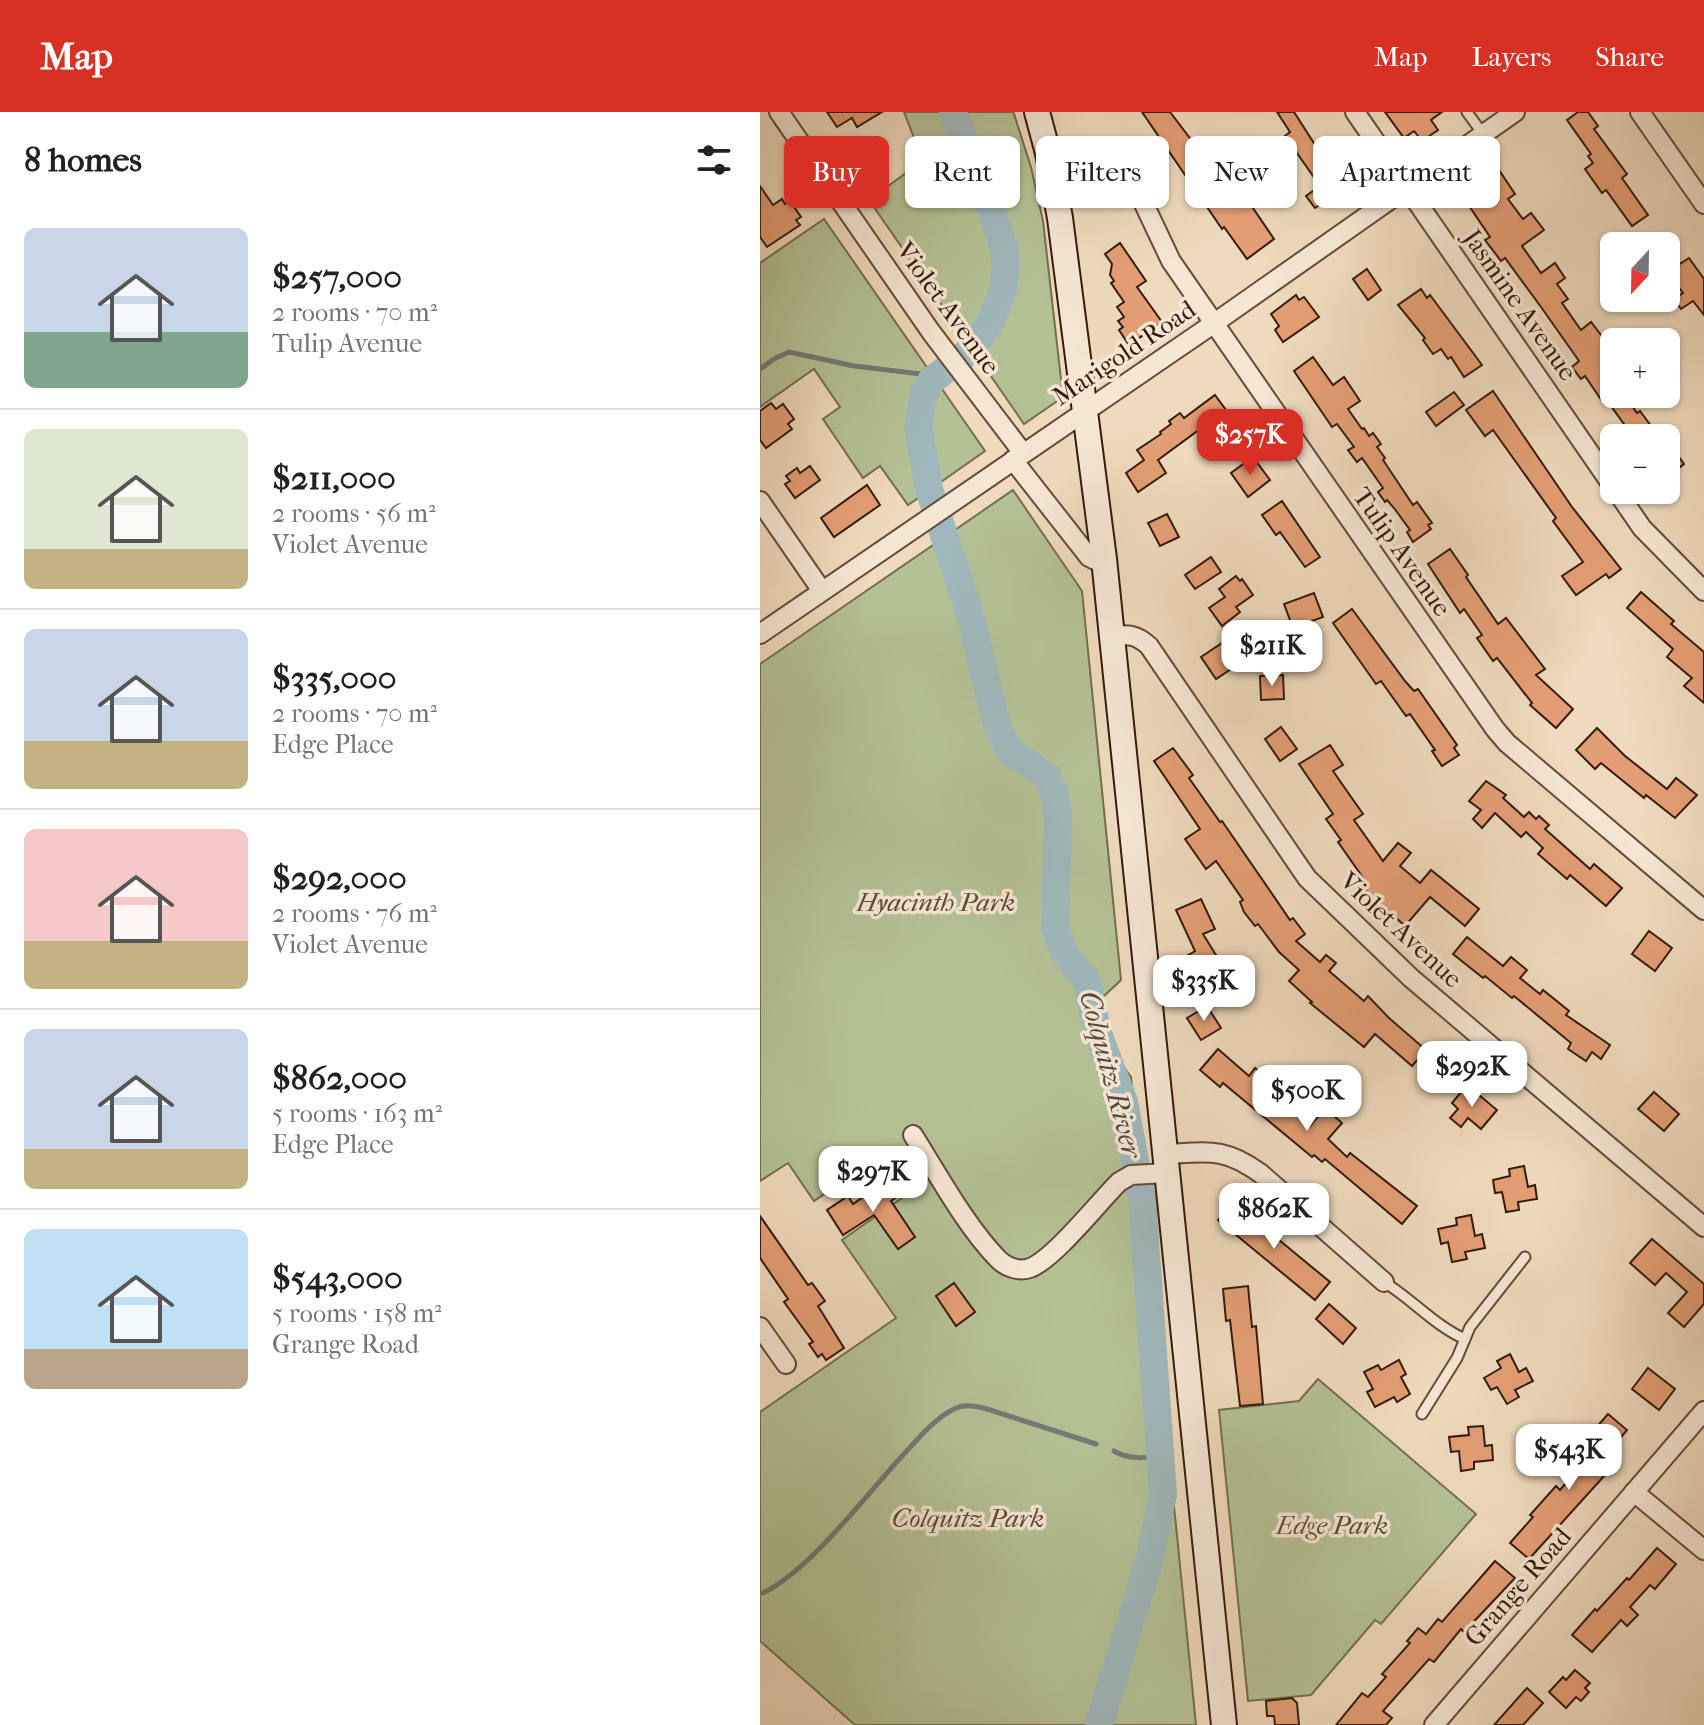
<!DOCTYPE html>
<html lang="en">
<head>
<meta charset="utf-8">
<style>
  :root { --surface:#fff; --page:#f6f6f6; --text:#202124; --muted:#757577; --line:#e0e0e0; --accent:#d93025 }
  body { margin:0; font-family:"IM FELL French Canon",serif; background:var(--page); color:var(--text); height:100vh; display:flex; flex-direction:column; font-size:30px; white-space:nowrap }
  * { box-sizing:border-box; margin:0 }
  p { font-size:26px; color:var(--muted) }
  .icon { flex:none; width:44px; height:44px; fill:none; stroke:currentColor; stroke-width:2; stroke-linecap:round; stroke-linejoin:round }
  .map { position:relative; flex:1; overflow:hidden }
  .details { display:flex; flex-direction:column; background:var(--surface); width:760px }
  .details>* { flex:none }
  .top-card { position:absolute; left:24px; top:24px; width:760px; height:72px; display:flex; gap:16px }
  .needle { width:52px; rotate:202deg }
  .tools { position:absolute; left:840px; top:120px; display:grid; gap:16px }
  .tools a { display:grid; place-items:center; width:80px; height:80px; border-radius:12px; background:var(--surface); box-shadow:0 2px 6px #0004; font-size:40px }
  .price { position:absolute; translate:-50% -68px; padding:0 18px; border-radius:16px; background:#fff; color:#222; font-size:26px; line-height:52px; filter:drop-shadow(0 2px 4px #0008) }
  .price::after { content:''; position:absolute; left:50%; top:48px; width:24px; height:18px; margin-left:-12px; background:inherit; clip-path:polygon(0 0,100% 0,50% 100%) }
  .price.on { background:var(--accent); color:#fff }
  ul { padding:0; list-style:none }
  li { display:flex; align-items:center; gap:24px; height:200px; padding:0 24px }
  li+li { border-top:2px solid var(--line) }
  li span { display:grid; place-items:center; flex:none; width:224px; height:160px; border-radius:12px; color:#555 }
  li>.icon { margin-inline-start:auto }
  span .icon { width:96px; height:96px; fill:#fffc; stroke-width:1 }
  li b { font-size:34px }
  h2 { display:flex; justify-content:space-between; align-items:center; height:96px; padding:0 24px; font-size:34px }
  .chip { padding:0 28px; border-radius:12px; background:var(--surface); box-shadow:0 2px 6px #0004; font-size:28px; line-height:72px }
  .chip.on { background:var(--accent); color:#fff }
  header { display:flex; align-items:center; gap:48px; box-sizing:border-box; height:112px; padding:0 40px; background:var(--accent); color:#fff }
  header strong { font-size:38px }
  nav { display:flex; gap:44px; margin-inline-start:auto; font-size:28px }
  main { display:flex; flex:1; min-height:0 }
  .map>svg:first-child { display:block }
  .green { fill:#b4c195; stroke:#746e50; stroke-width:2 }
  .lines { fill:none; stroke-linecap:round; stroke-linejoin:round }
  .stream { stroke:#757975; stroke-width:5 }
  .river { stroke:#9fb8bc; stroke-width:28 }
  .building { fill:#e49e75; stroke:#351a0b; stroke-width:2 }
  .lane-casing { stroke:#644a38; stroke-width:13 }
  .street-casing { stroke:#644a38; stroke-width:22 }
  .secondary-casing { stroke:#351a0b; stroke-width:28 }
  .lane { stroke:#f5e7d4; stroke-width:9 }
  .street { stroke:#f5e7d4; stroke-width:18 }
  .secondary { stroke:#f5e7d4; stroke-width:24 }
  .labels { text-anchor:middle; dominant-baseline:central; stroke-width:7; stroke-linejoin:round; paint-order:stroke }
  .street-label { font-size:26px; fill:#351a0b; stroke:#f5e7d4 }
  .park-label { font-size:26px; font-style:italic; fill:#5b4c34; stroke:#f5e7d4 }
  .water-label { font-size:28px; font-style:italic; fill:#554940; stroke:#f5e7d4 }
</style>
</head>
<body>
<header>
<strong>Map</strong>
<nav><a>Map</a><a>Layers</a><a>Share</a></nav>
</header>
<main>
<section class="details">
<h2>8 homes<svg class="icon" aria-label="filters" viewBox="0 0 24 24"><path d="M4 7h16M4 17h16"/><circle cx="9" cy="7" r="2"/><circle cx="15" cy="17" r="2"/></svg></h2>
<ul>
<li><span style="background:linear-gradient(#c9d6e8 65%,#7fa58c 0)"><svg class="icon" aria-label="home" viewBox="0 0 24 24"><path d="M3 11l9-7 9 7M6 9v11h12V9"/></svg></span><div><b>$257,000</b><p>2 rooms · 70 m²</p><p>Tulip Avenue</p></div></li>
<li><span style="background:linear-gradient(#dfe7d0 75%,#c2b280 0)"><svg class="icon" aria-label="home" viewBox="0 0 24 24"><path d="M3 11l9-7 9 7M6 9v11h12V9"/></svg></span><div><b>$211,000</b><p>2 rooms · 56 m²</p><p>Violet Avenue</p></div></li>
<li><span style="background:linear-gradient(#c9d6e8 70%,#c2b280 0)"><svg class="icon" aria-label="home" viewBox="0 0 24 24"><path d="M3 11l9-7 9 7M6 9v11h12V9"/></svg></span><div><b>$335,000</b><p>2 rooms · 70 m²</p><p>Edge Place</p></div></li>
<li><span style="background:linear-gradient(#f6c9c9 70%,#c2b280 0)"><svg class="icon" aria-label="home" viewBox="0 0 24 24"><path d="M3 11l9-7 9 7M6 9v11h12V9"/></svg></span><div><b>$292,000</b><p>2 rooms · 76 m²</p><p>Violet Avenue</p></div></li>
<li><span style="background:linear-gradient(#c9d6e8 75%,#c2b280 0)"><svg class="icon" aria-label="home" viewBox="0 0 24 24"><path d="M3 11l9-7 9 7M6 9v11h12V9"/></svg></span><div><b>$862,000</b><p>5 rooms · 163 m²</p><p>Edge Place</p></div></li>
<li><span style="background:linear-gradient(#bfe0f5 75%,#b9a48a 0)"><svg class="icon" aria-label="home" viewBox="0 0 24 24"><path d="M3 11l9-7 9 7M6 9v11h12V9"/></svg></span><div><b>$543,000</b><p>5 rooms · 158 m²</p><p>Grange Road</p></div></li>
</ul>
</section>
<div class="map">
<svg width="944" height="1613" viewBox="0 0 944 1613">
  <rect width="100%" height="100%" fill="#efdabd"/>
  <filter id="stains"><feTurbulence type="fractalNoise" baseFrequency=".0025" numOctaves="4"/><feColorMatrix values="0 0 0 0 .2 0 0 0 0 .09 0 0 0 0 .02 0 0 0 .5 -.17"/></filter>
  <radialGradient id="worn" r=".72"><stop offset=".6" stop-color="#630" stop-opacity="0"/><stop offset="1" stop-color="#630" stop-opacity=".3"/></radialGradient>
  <g class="green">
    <path d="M 144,0 L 253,0 L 254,2 L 271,55 L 283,109 L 303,285 L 264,312 L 109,88 L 161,50 L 161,44 Z"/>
    <path d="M 64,107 L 225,339 L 148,393 L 120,354 L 103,366 L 63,307 L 80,295 L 54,257 L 0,295 L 0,151 Z"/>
    <path d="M 253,378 L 322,479 L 361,868 L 326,901 L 371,965 L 436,1613 L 95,1613 L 0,1529 L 0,1300 L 136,1206 L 82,1128 L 159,1074 L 132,1036 L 54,1089 L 28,1051 L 0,1069 L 0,552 Z"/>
    <path d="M 558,1267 L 716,1402 L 621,1512 L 615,1508 L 551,1583 L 488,1589 L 459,1298 L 539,1289 Z"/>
  </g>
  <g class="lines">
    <g class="stream">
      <path d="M 0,257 L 14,247 L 29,240 L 94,254 L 178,264"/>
      <path d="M 354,1339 C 369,1348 384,1346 401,1344"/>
      <path d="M 3,1481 C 51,1457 106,1383 143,1343 C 159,1326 174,1307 194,1297 C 204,1292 213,1294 224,1296 L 336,1332"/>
    </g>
    <path class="river" d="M 193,0 L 240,122 L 245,142 L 245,162 L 243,179 L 231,209 L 212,237 L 171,269 L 164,281 L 158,314 L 169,377 L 209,499 L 237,613 L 249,639 L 287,664 L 295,682 L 298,706 L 295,816 L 305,842 L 327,869 L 337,919 L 364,990 L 382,1086 L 403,1382 L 389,1450 L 339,1613"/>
  </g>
  <g class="building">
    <path d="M 67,0 L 122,0 L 97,15 L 92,6 L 77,15 Z"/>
    <path d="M 382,0 L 410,0 L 467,75 L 488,61 L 505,88 L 493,96 L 514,127 L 487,147 L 464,115 L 462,117 Z"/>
    <path d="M 517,0 L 534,0 L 566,50 L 570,47 L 589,73 L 555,96 L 546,84 L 560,74 L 525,24 L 530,20 Z"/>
    <path d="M 625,0 L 682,0 L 671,8 L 678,18 L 662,29 L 654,19 L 644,26 Z"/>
    <path d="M 818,0 L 828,0 L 838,14 L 834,17 L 867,62 L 862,66 L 888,103 L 872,114 L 846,78 L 842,81 L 825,57 L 833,51 L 828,44 L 831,42 L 807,8 Z"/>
    <path d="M 105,28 L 128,62 L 116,71 L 108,60 L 104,63 L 88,39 Z"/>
    <path d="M 739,58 L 755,82 L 748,87 L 763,107 L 771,101 L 784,118 L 762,134 L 781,161 L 795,151 L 805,166 L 797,172 L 808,187 L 802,191 L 821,218 L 831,210 L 854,240 L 854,282 L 864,282 L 877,301 L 880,299 L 900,326 L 869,326 L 862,317 L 866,315 L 848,290 L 844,292 L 825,264 L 821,267 L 812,255 L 819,249 L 781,195 L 745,146 L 741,149 L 725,128 L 730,125 L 701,82 Z"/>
    <path d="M 0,74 L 13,93 L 22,87 L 25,92 L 30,89 L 41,105 L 36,108 L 40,113 L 7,135 L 0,125 Z"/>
    <path d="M 360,131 L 386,169 L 377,175 L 402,210 L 369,233 L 359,218 L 363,215 L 358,209 L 364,205 L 357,195 L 364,190 L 351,171 L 354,169 L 350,163 L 352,152 L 345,142 Z"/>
    <path d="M 929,146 L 944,167 L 944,203 L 933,189 L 921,197 L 914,187 L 923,181 L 914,169 L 919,166 L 912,157 Z"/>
    <path d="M 607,157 L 621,178 L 608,188 L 593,167 Z"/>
    <path d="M 661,177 L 667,186 L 670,183 L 722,253 L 704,265 L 691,245 L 688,247 L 681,237 L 673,242 L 663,228 L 665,226 L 638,193 Z"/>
    <path d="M 536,183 L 539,188 L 544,185 L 559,205 L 523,230 L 515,218 L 519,214 L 511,202 Z"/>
    <path d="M 553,245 L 573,273 L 584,265 L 600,289 L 588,297 L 602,317 L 604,316 L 609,324 L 613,321 L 621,332 L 617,335 L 625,346 L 623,348 L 653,393 L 657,390 L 672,411 L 668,413 L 671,417 L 653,430 L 647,420 L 650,418 L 634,396 L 627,388 L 625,390 L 618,380 L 623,376 L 602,346 L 597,350 L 588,338 L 594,335 L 577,312 L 572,315 L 534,259 Z"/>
    <path d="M 733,279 L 812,395 L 861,457 L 849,466 L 846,462 L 816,483 L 802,464 L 823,450 L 793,409 L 796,406 L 733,318 L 725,324 L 706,298 Z"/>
    <path d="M 694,280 L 704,293 L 676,314 L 666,300 Z"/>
    <path d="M 455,283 L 480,317 L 461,330 L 447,312 L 398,348 L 406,361 L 378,380 L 366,361 L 384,348 L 377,338 L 401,322 L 400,320 L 411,312 L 409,309 L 420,301 L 424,306 Z"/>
    <path d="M 11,291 L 16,297 L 23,292 L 34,307 L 28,312 L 32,317 L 6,336 L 0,328 L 0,299 Z"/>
    <path d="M 906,327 L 924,352 L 906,366 Z"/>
    <path d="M 493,345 L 510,368 L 488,385 L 471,361 Z"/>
    <path d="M 50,354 L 60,368 L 35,386 L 25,372 L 30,369 L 26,364 L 37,356 L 40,361 Z"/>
    <path d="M 107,373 L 120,393 L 74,425 L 61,406 Z"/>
    <path d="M 522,389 L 560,445 L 545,455 L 520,420 L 516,423 L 502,403 Z"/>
    <path d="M 407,402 L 419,425 L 400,434 L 388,411 Z"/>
    <path d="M 690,437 L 708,463 L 706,465 L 738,512 L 746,506 L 785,557 L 776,563 L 813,597 L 796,616 L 770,593 L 772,591 L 737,546 L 733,549 L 717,526 L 722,523 L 704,497 L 700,501 L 668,452 Z"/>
    <path d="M 451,445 L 461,460 L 435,477 L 425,463 Z"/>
    <path d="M 476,464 L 480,469 L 482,467 L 493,483 L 476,495 L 480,500 L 462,514 L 449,496 L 465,485 L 459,477 Z"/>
    <path d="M 881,480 L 914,509 L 911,512 L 944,540 L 944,591 L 924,574 L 932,566 L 907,545 L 913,537 L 867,496 Z"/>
    <path d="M 554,481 L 563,505 L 533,516 L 524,492 Z"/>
    <path d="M 592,497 L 645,569 L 654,579 L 658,577 L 697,633 L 694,636 L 699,643 L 682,654 L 672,639 L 675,638 L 650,602 L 646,604 L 621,569 L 616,572 L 573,511 Z"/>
    <path d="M 465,529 L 480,551 L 456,567 L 441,545 Z"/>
    <path d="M 523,563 L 524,587 L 501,588 L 500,564 Z"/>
    <path d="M 521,615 L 537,637 L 520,649 L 505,627 Z"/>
    <path d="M 837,616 L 865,644 L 907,677 L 916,666 L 937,683 L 915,706 L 886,683 L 884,686 L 841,651 L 835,657 L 816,638 Z"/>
    <path d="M 570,633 L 583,653 L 573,659 L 603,702 L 594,708 L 623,749 L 638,731 L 651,741 L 640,754 L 660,771 L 671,758 L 719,797 L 705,814 L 670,785 L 645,814 L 602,775 L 606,770 L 578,730 L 581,728 L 566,707 L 573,702 L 539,652 Z"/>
    <path d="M 413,636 L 433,663 L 429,666 L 460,710 L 462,709 L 530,808 L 533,806 L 545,822 L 536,829 L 560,850 L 566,843 L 576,851 L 569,859 L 604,889 L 608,884 L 629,906 L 666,938 L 652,954 L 615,922 L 604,935 L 550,891 L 552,890 L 529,869 L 539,858 L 519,840 L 498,812 L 495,814 L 484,800 L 480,790 L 483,788 L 456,749 L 446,757 L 425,727 L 440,717 L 394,649 Z"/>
    <path d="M 726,669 L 746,683 L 743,686 L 764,705 L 769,700 L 776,707 L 779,704 L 789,713 L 785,717 L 830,757 L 834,752 L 862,776 L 846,794 L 810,763 L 807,767 L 778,742 L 783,736 L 766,720 L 761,725 L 735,701 L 722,716 L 713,707 L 721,698 L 709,689 Z"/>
    <path d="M 441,787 L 455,817 L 443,822 L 467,861 L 438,879 L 427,862 L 433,858 L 425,845 L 435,839 L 416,798 Z"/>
    <path d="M 889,819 L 912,836 L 895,859 L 872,842 Z"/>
    <path d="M 707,825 L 743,854 L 751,845 L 767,858 L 760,866 L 780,882 L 783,878 L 809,899 L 806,903 L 850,933 L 841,947 L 832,940 L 826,949 L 808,937 L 811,931 L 754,884 L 752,886 L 725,864 L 723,866 L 693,842 Z"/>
    <path d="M 447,894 L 461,916 L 441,928 L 427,906 Z"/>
    <path d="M 458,937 L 489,964 L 495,956 L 511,970 L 506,977 L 550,1014 L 565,996 L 582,1011 L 568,1027 L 587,1045 L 590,1041 L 657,1094 L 642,1112 L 565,1047 L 562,1050 L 554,1043 L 552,1045 L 463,971 L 460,975 L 440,958 Z"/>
    <path d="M 707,973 L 737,998 L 721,1017 L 708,1006 L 701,1015 L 690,1006 L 698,997 L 692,991 Z"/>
    <path d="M 894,980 L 919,1002 L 904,1019 L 878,997 Z"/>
    <path d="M 764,1054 L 768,1075 L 775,1073 L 777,1087 L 758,1090 L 759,1098 L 746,1100 L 742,1080 L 735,1081 L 733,1068 L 750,1064 L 749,1057 Z"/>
    <path d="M 126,1069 L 137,1085 L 131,1089 L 155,1125 L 138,1137 L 114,1103 L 83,1123 L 67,1098 L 88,1084 L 93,1092 Z"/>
    <path d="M 473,1090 L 570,1170 L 555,1188 L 458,1108 Z"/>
    <path d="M 711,1103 L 715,1124 L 722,1122 L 725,1136 L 705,1140 L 707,1147 L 692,1150 L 688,1130 L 681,1132 L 678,1117 L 697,1113 L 696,1106 Z"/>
    <path d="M 0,1104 L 48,1173 L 52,1171 L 65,1189 L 58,1194 L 84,1236 L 66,1248 L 62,1242 L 58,1245 L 49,1232 L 53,1230 L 24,1190 L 28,1187 L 0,1146 Z"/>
    <path d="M 892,1127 L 944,1172 L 944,1192 L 924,1215 L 908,1201 L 927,1180 L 906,1161 L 895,1173 L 870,1151 Z"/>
    <path d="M 194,1171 L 215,1200 L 196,1214 L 176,1184 Z"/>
    <path d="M 488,1174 L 492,1215 L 496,1214 L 503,1292 L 480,1294 L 470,1208 L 466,1209 L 463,1177 Z"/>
    <path d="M 569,1192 L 596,1216 L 583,1232 L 556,1207 Z"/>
    <path d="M 750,1242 L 759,1260 L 766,1256 L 773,1269 L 755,1278 L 759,1285 L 747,1292 L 737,1275 L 731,1278 L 724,1266 L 741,1256 L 737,1249 Z"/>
    <path d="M 639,1248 L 646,1262 L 641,1265 L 650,1282 L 637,1290 L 634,1285 L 615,1295 L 607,1280 L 613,1277 L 604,1260 L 618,1253 L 621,1258 Z"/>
    <path d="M 888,1256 L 915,1277 L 899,1298 L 872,1277 Z"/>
    <path d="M 848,1302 L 867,1318 L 836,1355 L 845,1363 L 769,1447 L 750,1431 L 773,1405 L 770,1403 L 796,1374 L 800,1378 L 839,1333 L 829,1324 Z"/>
    <path d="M 723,1314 L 725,1334 L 732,1333 L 733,1348 L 714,1350 L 714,1357 L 701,1359 L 699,1339 L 691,1340 L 689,1325 L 709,1323 L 708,1315 Z"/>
    <path d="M 897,1436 L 916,1452 L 895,1477 L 890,1473 L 870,1495 L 878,1503 L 867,1514 L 861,1508 L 832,1540 L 812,1523 L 835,1497 L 837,1499 L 867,1466 L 869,1468 Z"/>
    <path d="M 735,1449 L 755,1466 L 704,1520 L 701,1517 L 674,1550 L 669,1547 L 623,1599 L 632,1606 L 626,1613 L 576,1613 L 602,1581 L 608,1585 L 626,1565 L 622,1562 L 650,1531 L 647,1529 L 658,1516 L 666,1522 L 678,1507 L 682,1510 Z"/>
    <path d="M 815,1558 L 830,1571 L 825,1576 L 829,1580 L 821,1589 L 816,1585 L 806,1596 L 789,1580 L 803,1565 L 806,1568 Z"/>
    <path d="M 767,1576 L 783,1591 L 763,1613 L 734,1613 Z"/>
    <path d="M 532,1586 L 537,1591 L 539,1613 L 515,1613 L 514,1604 L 507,1604 L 506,1589 Z"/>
  </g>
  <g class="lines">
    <defs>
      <g id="lane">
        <path d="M 707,0 L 723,22"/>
        <path d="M 624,1170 C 652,1187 675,1214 705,1227"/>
        <path d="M 662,1302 L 697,1246 L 710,1215 L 765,1145"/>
      </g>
      <g id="street">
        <path d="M 19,0 L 171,220 L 263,341"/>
        <path d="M 595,0 L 854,376"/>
        <path d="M 880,0 L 944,92"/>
        <path d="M 366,54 L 411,149 L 735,617 L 747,631 L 944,798"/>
        <path d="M 253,348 L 329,445 L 335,448 L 344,447"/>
        <path d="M 856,378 L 882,416 L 944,479"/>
        <path d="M 0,389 L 62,479"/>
        <path d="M 0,522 L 453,212 L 755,0"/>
        <path d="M 353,524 C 369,522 377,523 389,534 L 547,766 L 651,866 L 944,1115"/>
        <path d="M 153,1023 C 177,1061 206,1114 237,1146 C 245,1155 259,1160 270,1156 C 294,1147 338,1091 359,1070 L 371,1063 L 407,1061"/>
        <path d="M 405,1042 C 449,1040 463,1035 500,1061 L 624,1170"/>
        <path d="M 0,1215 L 26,1252"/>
        <path d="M 874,1380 L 944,1438"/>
        <path d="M 674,1613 L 944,1299"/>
      </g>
      <path id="secondary" d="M 277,0 L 288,41 L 300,106 L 344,447 L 464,1613"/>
    </defs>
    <use href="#lane" class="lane-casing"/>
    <use href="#street" class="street-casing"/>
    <use href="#secondary" class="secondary-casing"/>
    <use href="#lane" class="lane"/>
    <use href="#street" class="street"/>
    <use href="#secondary" class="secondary"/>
  </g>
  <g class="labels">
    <g class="street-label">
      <text transform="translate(760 193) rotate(55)">Jasmine Avenue</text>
      <text transform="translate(188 196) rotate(54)">Violet Avenue</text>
      <text transform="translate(364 241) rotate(-34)">Marigold Road</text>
      <text transform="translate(642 440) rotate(55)">Tulip Avenue</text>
      <text transform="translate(641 818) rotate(43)">Violet Avenue</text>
      <text transform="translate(758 1475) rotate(-49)">Grange Road</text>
    </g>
    <g class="park-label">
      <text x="176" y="790">Hyacinth Park</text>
      <text x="208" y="1406">Colquitz Park</text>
      <text x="572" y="1413">Edge Park</text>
    </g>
    <g class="water-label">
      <text transform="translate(351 962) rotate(75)">Colquitz River</text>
    </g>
  </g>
  <rect width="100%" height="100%" filter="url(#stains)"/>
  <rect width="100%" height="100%" fill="url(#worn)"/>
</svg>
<div class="tools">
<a><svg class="needle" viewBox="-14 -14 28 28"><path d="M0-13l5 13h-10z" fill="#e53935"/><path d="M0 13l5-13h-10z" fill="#757577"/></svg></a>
<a>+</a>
<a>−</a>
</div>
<b class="price on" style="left:490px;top:365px">$257K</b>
<b class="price" style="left:512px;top:576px">$211K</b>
<b class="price" style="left:444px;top:911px">$335K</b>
<b class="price" style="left:712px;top:997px">$292K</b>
<b class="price" style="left:547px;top:1021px">$500K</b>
<b class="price" style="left:113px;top:1102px">$297K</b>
<b class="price" style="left:514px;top:1139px">$862K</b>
<b class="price" style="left:809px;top:1380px">$543K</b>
<div class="top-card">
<a class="chip on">Buy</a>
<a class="chip">Rent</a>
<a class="chip">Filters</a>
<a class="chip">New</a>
<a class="chip">Apartment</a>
</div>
</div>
</main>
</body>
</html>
